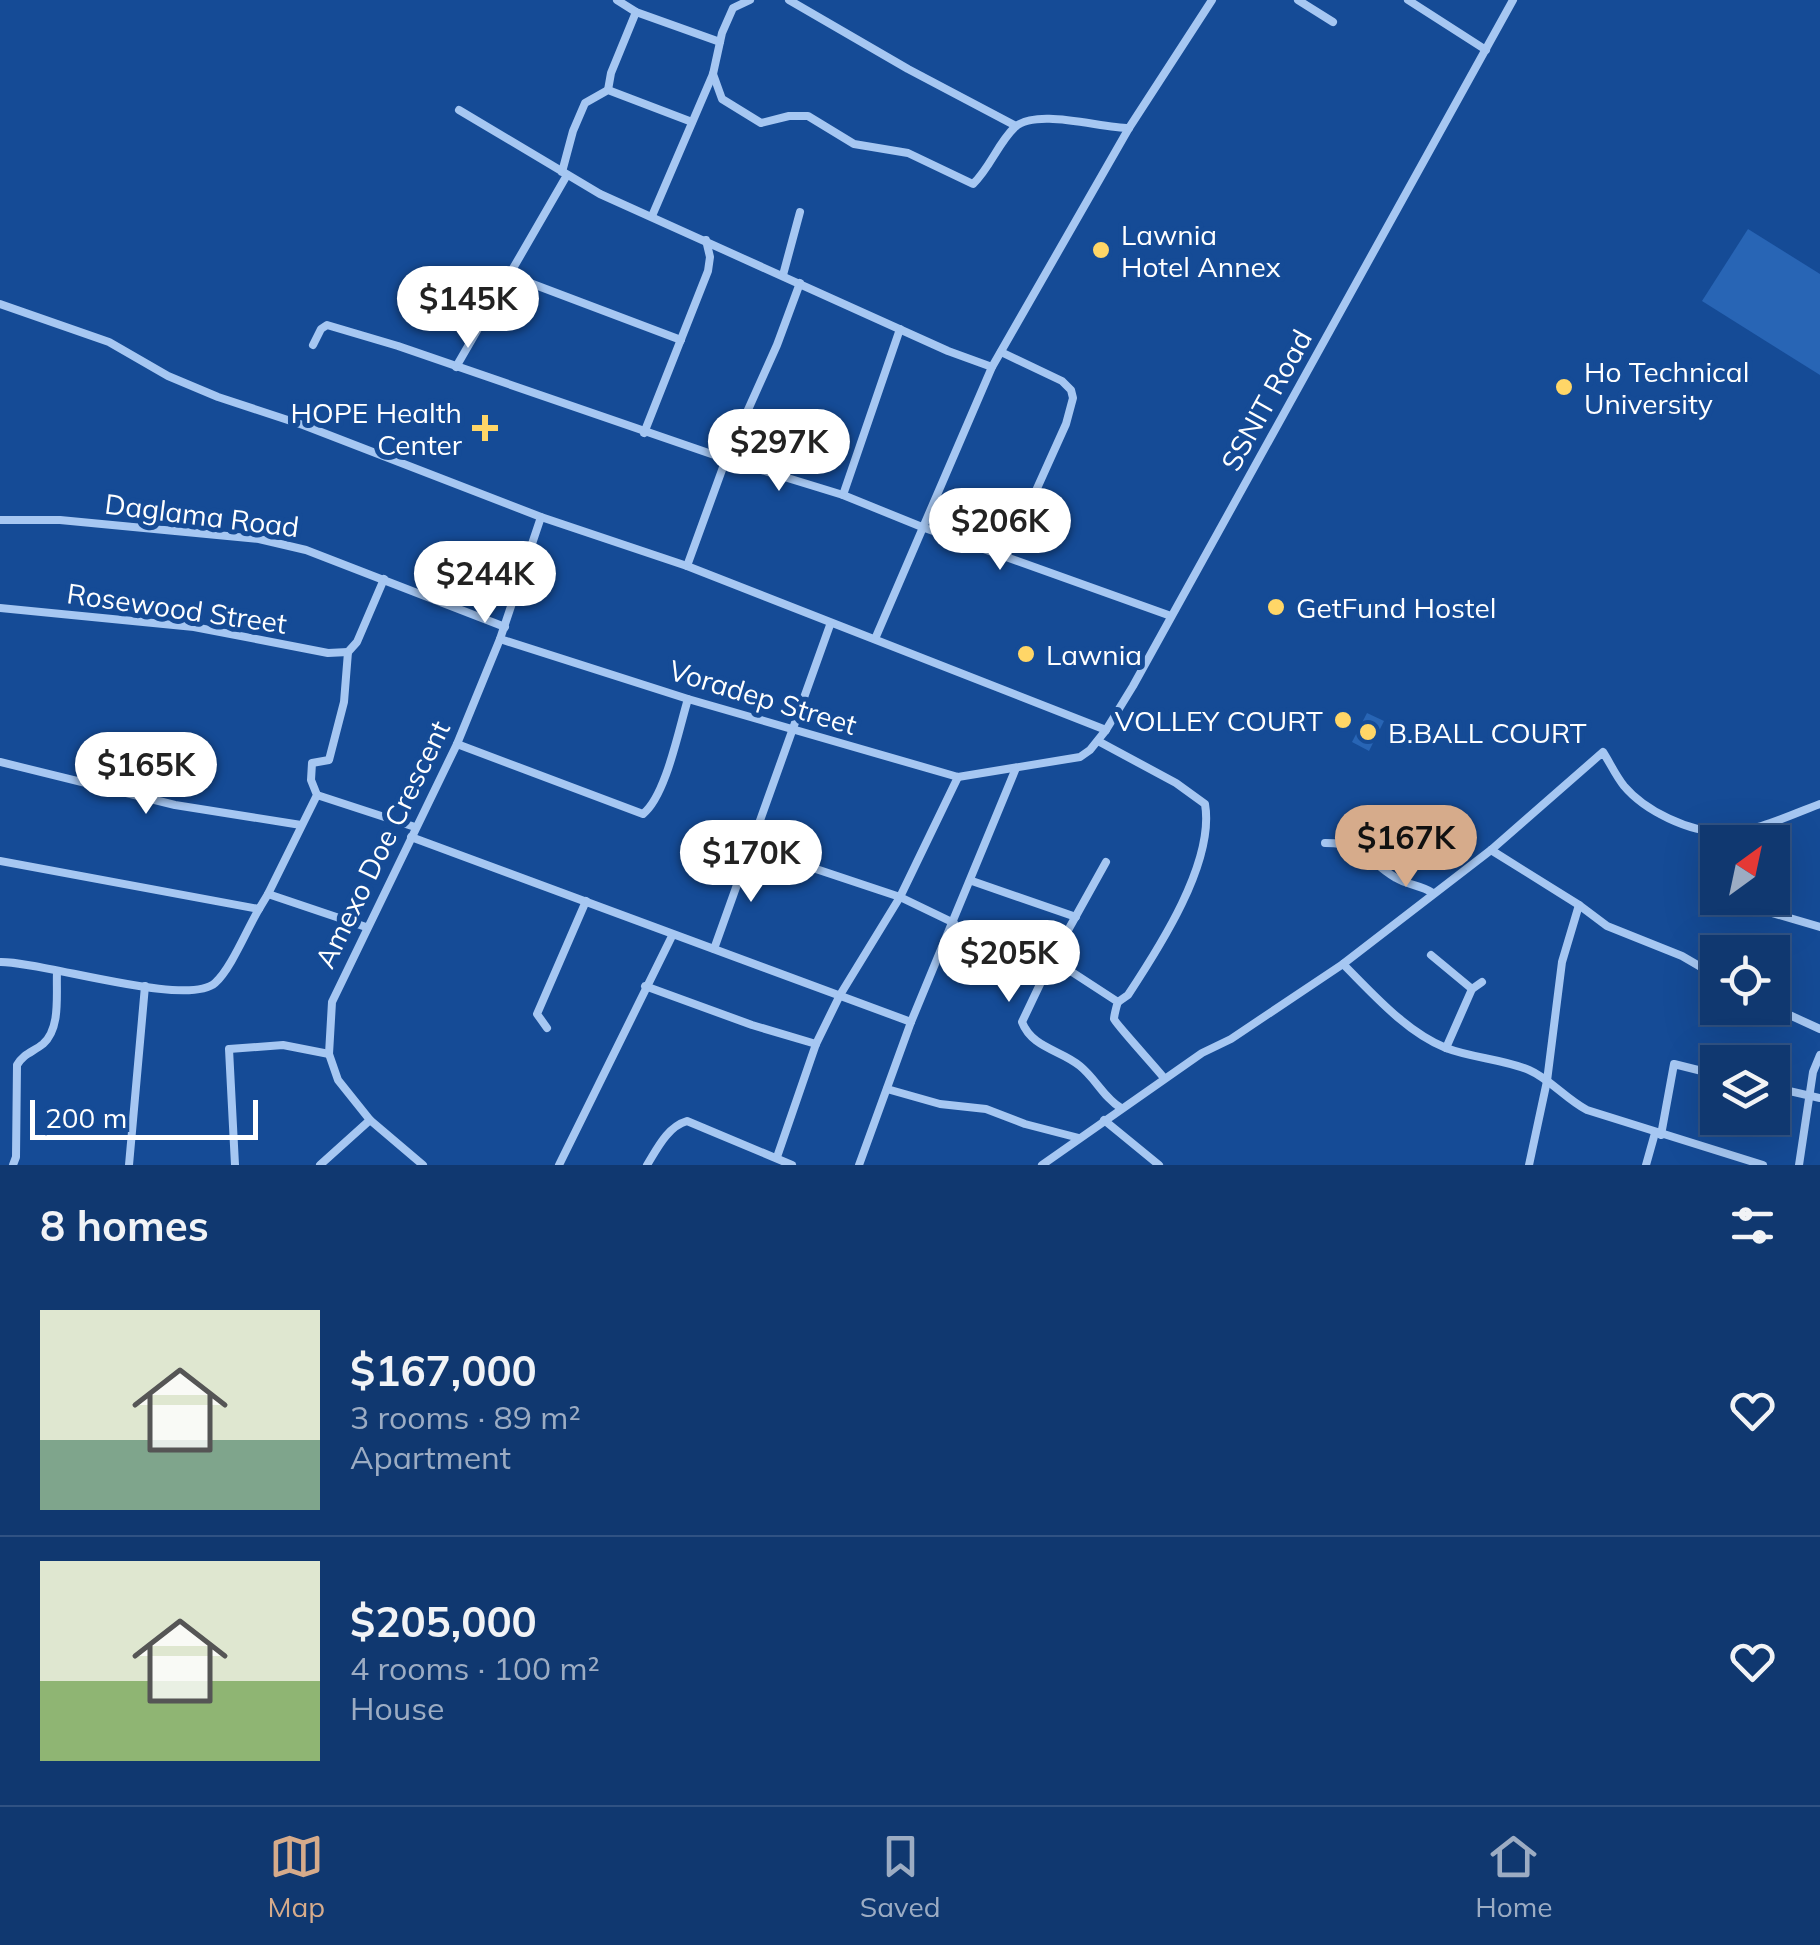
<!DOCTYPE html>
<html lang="en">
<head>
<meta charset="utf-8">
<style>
  :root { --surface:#103870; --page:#193f75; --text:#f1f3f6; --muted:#9cacc3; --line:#305283; --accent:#d6ab8b }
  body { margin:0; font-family:Mulish,sans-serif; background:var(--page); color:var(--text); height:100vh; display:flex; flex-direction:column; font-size:38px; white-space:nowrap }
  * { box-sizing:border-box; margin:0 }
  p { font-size:32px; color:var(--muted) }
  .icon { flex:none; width:55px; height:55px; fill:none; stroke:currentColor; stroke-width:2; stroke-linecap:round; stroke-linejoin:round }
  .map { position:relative; height:1165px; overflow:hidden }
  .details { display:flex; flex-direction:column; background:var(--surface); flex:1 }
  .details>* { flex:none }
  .needle { width:65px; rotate:33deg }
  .tools { position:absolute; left:1700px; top:825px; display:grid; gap:20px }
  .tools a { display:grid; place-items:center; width:90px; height:90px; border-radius:0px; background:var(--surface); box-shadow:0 10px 40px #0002,0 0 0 2px var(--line); font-size:50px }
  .scale { position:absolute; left:30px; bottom:25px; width:228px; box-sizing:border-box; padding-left:10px; border:5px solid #fff; border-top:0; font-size:28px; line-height:35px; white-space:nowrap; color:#fff; -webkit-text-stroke:8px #154b96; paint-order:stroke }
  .price { position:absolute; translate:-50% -85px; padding:0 22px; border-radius:35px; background:#fff; color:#222; font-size:32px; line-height:65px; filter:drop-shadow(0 2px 5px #0008) }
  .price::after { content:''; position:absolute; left:50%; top:60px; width:30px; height:22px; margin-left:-15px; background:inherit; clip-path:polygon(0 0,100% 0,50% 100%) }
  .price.active { background:var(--accent); color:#111 }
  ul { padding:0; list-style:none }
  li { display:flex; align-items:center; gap:30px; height:250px; padding:0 40px }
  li+li { border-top:2px solid var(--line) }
  li span { display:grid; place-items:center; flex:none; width:280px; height:200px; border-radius:0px; color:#555 }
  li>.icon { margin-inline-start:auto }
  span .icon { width:120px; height:120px; fill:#fffc; stroke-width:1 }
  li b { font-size:42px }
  h2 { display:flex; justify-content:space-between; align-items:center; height:120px; padding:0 40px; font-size:42px }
  .menu { display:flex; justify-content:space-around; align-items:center; height:140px; border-top:2px solid var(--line); background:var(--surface); font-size:28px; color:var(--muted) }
  .menu a { display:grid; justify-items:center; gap:5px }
  .menu .active { color:var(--accent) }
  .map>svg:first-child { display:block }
  .green { fill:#2865b5 }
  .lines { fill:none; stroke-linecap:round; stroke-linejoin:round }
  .minor { stroke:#a6c7f2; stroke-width:8 }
  .poi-dot { fill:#ffd667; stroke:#154b96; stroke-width:4 }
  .labels { text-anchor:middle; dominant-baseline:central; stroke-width:10; stroke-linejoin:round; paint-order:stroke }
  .poi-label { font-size:28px; fill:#fff; stroke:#154b96; text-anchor:start }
  .street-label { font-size:28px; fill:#fff; stroke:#154b96 }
</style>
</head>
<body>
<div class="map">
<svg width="1820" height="1165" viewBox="0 0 1820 1165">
  <rect width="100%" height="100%" fill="#154b96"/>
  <g class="green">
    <path d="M 1748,229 L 1820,274 L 1820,375 L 1702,301 Z"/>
    <path d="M 1367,713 L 1384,721 L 1369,751 L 1352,742 Z"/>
  </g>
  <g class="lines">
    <g class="minor">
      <path d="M 617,0 L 636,12 L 720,42"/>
      <path d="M 789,0 L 908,69 L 1016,126"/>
      <path d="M 1298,0 L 1333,22"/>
      <path d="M 1408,0 L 1486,50"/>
      <path d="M 713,74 L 722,99 L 761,123 L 789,116 L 808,116 L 854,144 L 908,153 L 973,184 C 990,168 998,143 1015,127 C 1037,108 1100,128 1129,128"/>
      <path d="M 608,90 L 611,73 L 636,12"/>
      <path d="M 459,110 L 600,194 L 948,351 L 992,367"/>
      <path d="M 562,172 L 573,131 L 585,103 L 608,90 L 692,122"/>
      <path d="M 652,216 L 713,74 L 722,33 L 733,8 L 750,0"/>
      <path d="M 509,275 L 681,340"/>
      <path d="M 783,275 L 800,212"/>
      <path d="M 0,304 L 109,342 L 168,376 L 218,397 L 303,425 L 541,517 L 687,566 L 1106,730"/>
      <path d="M 313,345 L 321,329 L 327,325 L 398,346 L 726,459 L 777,345 L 800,283"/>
      <path d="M 1001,352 L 1062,381 L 1071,390 L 1073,398 L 1066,424 L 1007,555"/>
      <path d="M 456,367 L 567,175"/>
      <path d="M 644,433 L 708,271 L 710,257 L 706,240"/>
      <path d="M 843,495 L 900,329"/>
      <path d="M 0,520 L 60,520 L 259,539 L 306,550 L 505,627"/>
      <path d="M 687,566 L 726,459 L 843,495 L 922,527 L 1171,616"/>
      <path d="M 0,608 L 194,627 L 328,653 L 348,652"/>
      <path d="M 500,639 L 688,699 L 958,777 L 1080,757 L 1090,750 L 1106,730 L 1133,686 L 1513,0"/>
      <path d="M 875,639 L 992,367 L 1129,128 L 1212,0"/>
      <path d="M 1098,741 L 1176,783 L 1205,804 C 1215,862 1159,948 1128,995 L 1118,1002"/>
      <path d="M 457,744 L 643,814 C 666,796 679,728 688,699"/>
      <path d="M 0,762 L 175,805 L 301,825"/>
      <path d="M 317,795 L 415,827"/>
      <path d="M 411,837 L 911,1022"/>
      <path d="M 1325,843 C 1368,843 1365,860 1396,878 C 1407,885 1421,885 1433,893"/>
      <path d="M 753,848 L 900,897 L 954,923"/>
      <path d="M 1491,850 L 1579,905 L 1607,926 L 1682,956 L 1718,977"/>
      <path d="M 0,861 L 259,909 L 268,894"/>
      <path d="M 1106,862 L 1052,959 L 1022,1022 C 1032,1048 1061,1050 1080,1066 C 1096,1079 1104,1098 1121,1108"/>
      <path d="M 972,881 L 1076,917"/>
      <path d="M 1721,898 L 1820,927"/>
      <path d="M 366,927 L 268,894 L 317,795 L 311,780 L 312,763 L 329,760 L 344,702 L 348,652 L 357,642 L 384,579"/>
      <path d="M 714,949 L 830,625"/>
      <path d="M 1431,955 L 1472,989"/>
      <path d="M 1052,959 L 1118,1002 C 1117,1004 1114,1016 1114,1019 C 1115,1023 1158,1070 1164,1078"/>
      <path d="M 0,962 C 41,961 187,1008 215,983 C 231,969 247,929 259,909"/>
      <path d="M 1343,964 C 1372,993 1406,1032 1446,1048 C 1472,1058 1503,1059 1529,1070 C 1550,1079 1566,1099 1587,1110 L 1763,1165"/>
      <path d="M 645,986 L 752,1025 L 816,1044"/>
      <path d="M 1772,1007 L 1820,1029"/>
      <path d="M 547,1028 L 537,1014 L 586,901"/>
      <path d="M 1446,1048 L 1472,989 L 1482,982"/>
      <path d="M 1772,1087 L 1820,1098"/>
      <path d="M 887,1089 L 940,1104 L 986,1109 L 1025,1124 L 1079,1138"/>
      <path d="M 1104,1120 L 1159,1165"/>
      <path d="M 1661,1135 L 1674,1064 L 1718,1075"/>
      <path d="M 777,1157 L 816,1044 L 840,995 L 900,897 L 958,777"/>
      <path d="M 13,1165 L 16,1157 L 17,1065 C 23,1054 33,1052 43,1044 C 61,1028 56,995 57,972"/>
      <path d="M 129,1165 L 145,986"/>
      <path d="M 235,1165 L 229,1049 L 283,1045 L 329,1054"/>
      <path d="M 320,1165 L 370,1120"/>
      <path d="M 423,1165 L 370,1120 L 338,1080 L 329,1054 L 332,1002 L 457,744 L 500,639 L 541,517"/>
      <path d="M 559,1165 L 672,936"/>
      <path d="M 647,1165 C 657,1149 667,1127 687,1121 L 792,1165"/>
      <path d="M 859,1165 L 911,1022 L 1016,768"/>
      <path d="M 1042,1165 L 1202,1053 L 1231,1039 L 1343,964 L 1491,850 L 1603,752 C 1610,763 1616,776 1624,786 C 1645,811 1689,832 1722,832 C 1755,833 1790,815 1820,804"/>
      <path d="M 1529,1165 L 1547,1081 L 1562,962 L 1579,905"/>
      <path d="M 1646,1165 L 1655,1133"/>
      <path d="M 1799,1165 L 1813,1072 L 1820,1055"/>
    </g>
  </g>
  <g class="poi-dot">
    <circle cx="1101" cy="250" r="10"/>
    <circle cx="1564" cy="387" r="10"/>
    <path d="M480 413h10v10h10v10h-10v10h-10v-10h-10v-10h10z"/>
    <circle cx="1276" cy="607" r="10"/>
    <circle cx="1026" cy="654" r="10"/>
    <circle cx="1343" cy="720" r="10"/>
    <circle cx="1368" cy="732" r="10"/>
  </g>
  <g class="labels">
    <g class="poi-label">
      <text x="1121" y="234">Lawnia<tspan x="1121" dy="32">Hotel Annex</tspan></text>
      <text x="1584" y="371">Ho Technical<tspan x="1584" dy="32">University</tspan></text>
      <text x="462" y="412" text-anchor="end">HOPE Health<tspan x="462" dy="32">Center</tspan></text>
      <text x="1296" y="607">GetFund Hostel</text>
      <text x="1046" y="654">Lawnia</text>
      <text x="1323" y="720" text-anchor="end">VOLLEY COURT</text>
      <text x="1388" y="732">B.BALL COURT</text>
    </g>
    <g class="street-label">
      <text transform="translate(1266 400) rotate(-61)">SSNIT Road</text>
      <text transform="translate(202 515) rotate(7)">Daglama Road</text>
      <text transform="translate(177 608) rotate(8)">Rosewood Street</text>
      <text transform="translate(763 697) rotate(17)">Voradep Street</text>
      <text transform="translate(382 844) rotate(-64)">Amexo Doe Crescent</text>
    </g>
  </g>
</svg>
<div class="tools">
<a><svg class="needle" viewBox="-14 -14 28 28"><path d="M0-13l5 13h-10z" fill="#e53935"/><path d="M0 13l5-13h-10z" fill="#9cacc3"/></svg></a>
<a><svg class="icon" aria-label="locate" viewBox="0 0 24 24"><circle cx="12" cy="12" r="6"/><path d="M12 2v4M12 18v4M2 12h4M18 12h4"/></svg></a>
<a><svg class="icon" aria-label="layers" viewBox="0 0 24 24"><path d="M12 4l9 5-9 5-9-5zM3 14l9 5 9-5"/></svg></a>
</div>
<div class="scale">200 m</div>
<b class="price" style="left:468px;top:351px">$145K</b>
<b class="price" style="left:779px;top:494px">$297K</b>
<b class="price" style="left:1000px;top:573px">$206K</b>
<b class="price" style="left:485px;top:626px">$244K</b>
<b class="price" style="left:146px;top:817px">$165K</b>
<b class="price active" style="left:1406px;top:890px">$167K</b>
<b class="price" style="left:751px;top:905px">$170K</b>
<b class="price" style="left:1009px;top:1005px">$205K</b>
</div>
<section class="details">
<h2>8 homes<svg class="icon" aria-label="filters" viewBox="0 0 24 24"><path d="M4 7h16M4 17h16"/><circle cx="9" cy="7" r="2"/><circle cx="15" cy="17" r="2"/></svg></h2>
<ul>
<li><span style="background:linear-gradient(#dfe7d0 65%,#7fa58c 0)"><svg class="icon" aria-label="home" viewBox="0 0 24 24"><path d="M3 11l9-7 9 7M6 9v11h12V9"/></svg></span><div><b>$167,000</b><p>3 rooms · 89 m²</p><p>Apartment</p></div><svg class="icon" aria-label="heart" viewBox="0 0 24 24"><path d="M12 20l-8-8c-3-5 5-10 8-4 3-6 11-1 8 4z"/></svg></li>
<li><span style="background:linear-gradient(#dfe7d0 60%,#8fb573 0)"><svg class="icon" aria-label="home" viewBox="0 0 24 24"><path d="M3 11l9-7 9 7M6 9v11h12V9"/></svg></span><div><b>$205,000</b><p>4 rooms · 100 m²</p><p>House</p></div><svg class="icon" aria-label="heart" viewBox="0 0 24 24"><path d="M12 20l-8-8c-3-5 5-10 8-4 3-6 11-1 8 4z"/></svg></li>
</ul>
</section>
<nav class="menu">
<a class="active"><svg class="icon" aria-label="map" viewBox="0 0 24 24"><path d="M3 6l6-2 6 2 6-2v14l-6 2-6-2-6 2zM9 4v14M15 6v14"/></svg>Map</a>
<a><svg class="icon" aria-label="saved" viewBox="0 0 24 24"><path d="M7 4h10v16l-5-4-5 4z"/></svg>Saved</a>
<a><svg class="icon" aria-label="home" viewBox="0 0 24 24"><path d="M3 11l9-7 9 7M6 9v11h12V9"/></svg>Home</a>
</nav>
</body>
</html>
